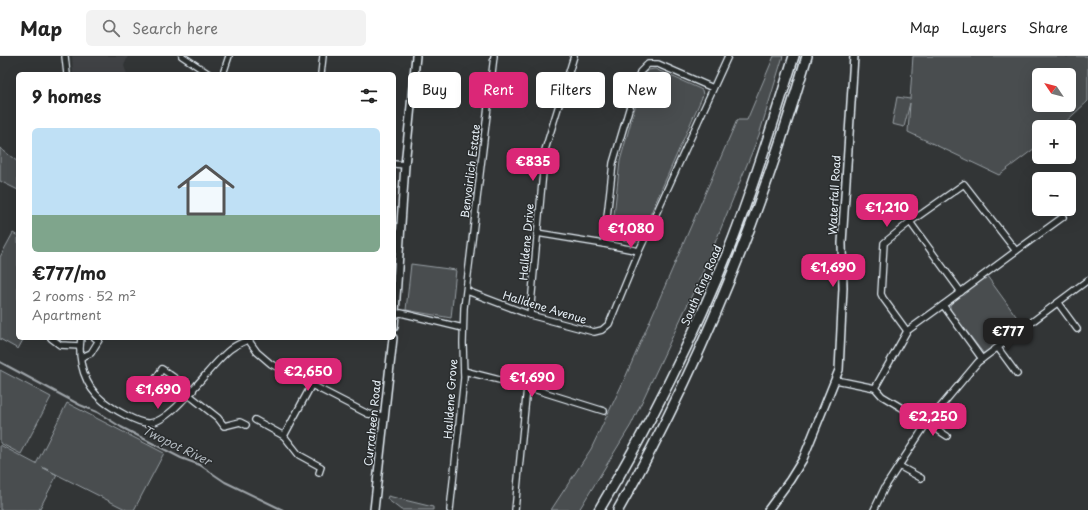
<!DOCTYPE html>
<html lang="en">
<head>
<meta charset="utf-8">
<style>
  :root { --surface:#fff; --page:#f2f2f2; --text:#222; --muted:#767676; --line:#e0e0e0; --accent:#db2777 }
  body { margin:0; font-family:"Playpen Sans",sans-serif; background:var(--page); color:var(--text); height:100vh; display:flex; flex-direction:column; font-size:15px; white-space:nowrap }
  * { box-sizing:border-box; margin:0 }
  p { font-size:13px; color:var(--muted) }
  .icon { flex:none; width:22px; height:22px; fill:none; stroke:currentColor; stroke-width:2; stroke-linecap:round; stroke-linejoin:round }
  .map { position:relative; flex:1; overflow:hidden }
  .details { position:absolute; left:16px; top:16px; width:380px; height:268px; display:flex; flex-direction:column; background:var(--surface); border-radius:6px; box-shadow:0 4px 16px #0002 }
  .details>* { flex:none }
  .guide { position:absolute; left:408px; top:16px; width:380px; height:36px; display:flex; gap:8px }
  .needle { width:26px; rotate:305deg }
  .tools { position:absolute; left:1032px; top:12px; display:grid; gap:8px }
  .tools a { display:grid; place-items:center; width:44px; height:44px; border-radius:6px; background:var(--surface); box-shadow:0 4px 16px #0002; font-size:20px }
  .price { position:absolute; translate:-50% -34px; padding:0 9px; border-radius:8px; background:var(--accent); color:#fff; font-size:13px; line-height:26px; filter:drop-shadow(0 1px 2px #0008) }
  .price::after { content:''; position:absolute; left:50%; top:24px; width:12px; height:9px; margin-left:-6px; background:inherit; clip-path:polygon(0 0,100% 0,50% 100%) }
  .price.selected { background:#222; color:#fff }
  ul { padding:0; list-style:none }
  li { display:grid; align-content:center; gap:8px; height:212px; padding:0 16px }
  li+li { border-top:1px solid var(--line) }
  li span { display:grid; place-items:center; height:124px; border-radius:6px; color:#555 }
  li>.icon { margin-inline-start:auto }
  span .icon { width:72px; height:72px; fill:#fffc; stroke-width:1 }
  li b { font-size:17px }
  h2 { display:flex; justify-content:space-between; align-items:center; height:48px; padding:0 16px; font-size:17px }
  .pill { padding:0 14px; border-radius:6px; background:var(--surface); box-shadow:0 4px 16px #0002; font-size:14px; line-height:36px }
  .pill.selected { background:var(--accent); color:#fff }
  header { display:flex; align-items:center; gap:24px; box-sizing:border-box; height:56px; padding:0 20px; background:var(--surface); border-bottom:1px solid var(--line) }
  header strong { font-size:19px }
  nav { display:flex; gap:22px; margin-inline-start:auto; font-size:14px }
  .search { width:280px; height:36px; background:var(--page); display:flex; align-items:center; gap:10px; box-sizing:border-box; padding:0 14px; border-radius:6px; color:var(--muted); font-size:15px }
  .map>svg:first-child { display:block }
  .built { fill:#3f4244 }
  .green { fill:#494d4f; stroke:#989fa4; fill-rule:evenodd }
  .lines { fill:none; stroke-linecap:round; stroke-linejoin:round }
  .stream { stroke:#9fa5aa; stroke-width:2 }
  .minor-casing { stroke:#e8f1f8; stroke-width:8 }
  .tertiary-casing { stroke:#e8f1f8; stroke-width:10 }
  .trunk-casing { stroke:#e8f1f8; stroke-width:12 }
  .minor { stroke:#2a2d2e; stroke-width:5.5 }
  .tertiary { stroke:#2a2d2e; stroke-width:7 }
  .trunk { stroke:#2a2d2e; stroke-width:9 }
  .labels { text-anchor:middle; dominant-baseline:central; stroke-width:3; stroke-linejoin:round; paint-order:stroke }
  .street-label { font-size:11px; fill:#e8f1f8; stroke:#2a2d2e }
  .water-label { font-size:12px; font-style:italic; fill:#b1b8be; stroke:#2a2d2e }
</style>
</head>
<body>
<header>
<strong>Map</strong>
<div class="search"><svg class="icon" aria-label="search" viewBox="0 0 24 24"><circle cx="10" cy="10" r="6"/><path d="M15 15l6 6"/></svg>Search here</div>
<nav><a>Map</a><a>Layers</a><a>Share</a></nav>
</header>
<div class="map">
<svg width="1088" height="454" viewBox="0 0 1088 454">
  <rect width="100%" height="100%" fill="#323536"/>
  <filter id="ink" filterUnits="userSpaceOnUse"><feTurbulence type="fractalNoise" baseFrequency=".025" numOctaves="2"/><feDisplacementMap in="SourceGraphic" scale="8" xChannelSelector="R" yChannelSelector="G"/><feConvolveMatrix kernelMatrix="1 2 1 2 8 2 1 2 1" color-interpolation-filters="sRGB"/></filter>
  <g filter="url(#ink)">
    <path class="built" d="M 72,0 L 128,0 L 124,10 L 127,18 L 73,18 Z"/>
    <g class="green">
      <path d="M 774,0 L 783,0 L 759,79 L 706,209 L 631,369 L 579,454 L 551,454 L 591,393 L 625,322 L 737,64 L 747,64 Z"/>
      <path d="M 913,0 L 1088,0 L 1088,45 L 1060,71 L 1039,71 L 1039,89 L 999,119 L 908,76 L 910,47 L 904,71 L 892,68 L 897,41 L 910,43 ZM 1039,19 L 1069,19 L 1069,49 L 1039,49 Z"/>
      <path d="M 655,13 L 698,32 L 702,34 L 703,39 L 639,184 L 634,187 L 615,182 L 612,178 L 620,105 L 644,19 L 648,14 Z"/>
      <path d="M 0,92 L 18,106 L 18,134 L 0,125 Z"/>
      <path d="M 13,177 L 18,180 L 18,282 L 24,282 L 18,293 L 0,283 L 0,201 Z"/>
      <path d="M 411,208 L 456,214 L 451,262 L 406,254 Z"/>
      <path d="M 987,220 L 1021,267 L 1015,271 L 1017,273 L 984,298 L 950,254 L 950,247 Z"/>
      <path d="M 0,314 L 51,341 L 21,398 L 0,387 Z"/>
      <path d="M 67,347 L 164,397 L 134,454 L 127,454 L 42,411 L 57,419 L 39,454 L 0,454 L 0,389 L 36,408 Z"/>
      <path d="M 388,440 L 433,451 L 433,454 L 401,454 L 387,443 Z"/>
    </g>
    <g class="lines">
      <path class="stream" d="M 0,306 L 80,349 L 97,356 L 121,371 L 181,402 L 200,409 L 225,426 L 283,454"/>
      <defs>
        <g id="minor">
          <path d="M 65,0 L 67,18"/>
          <path d="M 182,0 L 209,18"/>
          <path d="M 223,18 L 229,0"/>
          <path d="M 321,18 L 323,0"/>
          <path d="M 394,108 L 405,109"/>
          <path d="M 910,166 L 964,128 L 1016,195 L 943,249"/>
          <path d="M 537,177 L 604,188"/>
          <path d="M 639,195 L 604,188 L 613,107 L 640,16 L 648,8 L 658,8 L 713,32"/>
          <path d="M 1016,195 L 1063,161"/>
          <path d="M 467,235 L 530,259 L 594,276 L 602,274 L 609,268 L 639,195 L 728,0"/>
          <path d="M 1058,247 L 1077,273"/>
          <path d="M 395,258 L 401,257 L 463,272"/>
          <path d="M 530,259 L 545,94 L 574,0"/>
          <path d="M 907,275 L 883,242 L 881,238 L 884,187 L 910,166 L 961,236"/>
          <path d="M 51,282 L 60,289 L 80,290"/>
          <path d="M 81,282 C 77,305 85,331 103,345 C 112,352 138,368 149,367 C 174,366 211,306 232,292 C 236,289 243,286 248,284"/>
          <path d="M 247,282 L 257,296 L 271,308 L 368,358 L 384,360"/>
          <path d="M 998,292 L 1017,318"/>
          <path d="M 82,301 L 91,297 L 99,284 L 95,282"/>
          <path d="M 464,315 L 527,331 L 604,355"/>
          <path d="M 155,324 L 162,313 L 193,335"/>
          <path d="M 836,324 L 875,332 L 882,340 L 927,367 L 885,431 L 874,454"/>
          <path d="M 312,328 L 284,380 L 299,399 L 321,411 L 319,417"/>
          <path d="M 875,332 L 907,275 L 943,249 L 982,303"/>
          <path d="M 189,339 L 218,362 L 224,370 L 240,366 L 246,369"/>
          <path d="M 255,364 L 284,380"/>
          <path d="M 947,380 L 927,367 L 978,306 L 1088,224"/>
          <path d="M 899,410 L 921,422"/>
          <path d="M 450,454 L 464,322 L 463,287 L 464,252 L 494,0"/>
          <path d="M 515,454 L 527,331"/>
        </g>
        <g id="tertiary">
          <path d="M 394,271 L 405,109 L 416,0"/>
          <path d="M 374,454 L 393,282"/>
          <path d="M 768,454 L 790,424 L 803,403 L 839,314 L 843,232 L 842,187 L 854,0"/>
        </g>
        <g id="trunk">
          <path d="M 599,454 C 651,367 696,277 733,183 C 756,123 775,61 794,0"/>
          <path d="M 618,454 C 700,311 761,158 807,0"/>
        </g>
      </defs>
      <use href="#minor" class="minor-casing"/>
      <use href="#tertiary" class="tertiary-casing"/>
      <use href="#trunk" class="trunk-casing"/>
      <use href="#minor" class="minor"/>
      <use href="#tertiary" class="tertiary"/>
      <use href="#trunk" class="trunk"/>
    </g>
  </g>
  <g class="labels">
    <g class="street-label">
      <text transform="translate(470 115) rotate(-83)">Benvoirlich Estate</text>
      <text transform="translate(834 139) rotate(-87)">Waterfall Road</text>
      <text transform="translate(526 186) rotate(-85)">Halldene Drive</text>
      <text transform="translate(701 229) rotate(-67)">South Ring Road</text>
      <text transform="translate(545 251) rotate(17)">Halldene Avenue</text>
      <text transform="translate(450 343) rotate(-86)">Halldene Grove</text>
      <text transform="translate(372 367) rotate(-84)">Curraheen Road</text>
    </g>
    <g class="water-label">
      <text transform="translate(177 389) rotate(26)">Twopot River</text>
    </g>
  </g>
</svg>
<div class="tools">
<a><svg class="needle" viewBox="-14 -14 28 28"><path d="M0-13l5 13h-10z" fill="#e53935"/><path d="M0 13l5-13h-10z" fill="#767676"/></svg></a>
<a>+</a>
<a>−</a>
</div>
<b class="price" style="left:533px;top:126px">€835</b>
<b class="price" style="left:887px;top:172px">€1,210</b>
<b class="price" style="left:631px;top:193px">€1,080</b>
<b class="price" style="left:833px;top:232px">€1,690</b>
<b class="price selected" style="left:1008px;top:296px">€777</b>
<b class="price" style="left:308px;top:336px">€2,650</b>
<b class="price" style="left:532px;top:342px">€1,690</b>
<b class="price" style="left:158px;top:354px">€1,690</b>
<b class="price" style="left:933px;top:381px">€2,250</b>
<div class="guide">
<a class="pill">Buy</a>
<a class="pill selected">Rent</a>
<a class="pill">Filters</a>
<a class="pill">New</a>
</div>
<section class="details">
<h2>9 homes<svg class="icon" aria-label="filters" viewBox="0 0 24 24"><path d="M4 7h16M4 17h16"/><circle cx="9" cy="7" r="2"/><circle cx="15" cy="17" r="2"/></svg></h2>
<ul>
<li><span style="background:linear-gradient(#bfe0f5 70%,#7fa58c 0)"><svg class="icon" aria-label="home" viewBox="0 0 24 24"><path d="M3 11l9-7 9 7M6 9v11h12V9"/></svg></span><div><b>€777/mo</b><p>2 rooms · 52 m²</p><p>Apartment</p></div></li>
</ul>
</section>
</div>
</body>
</html>
